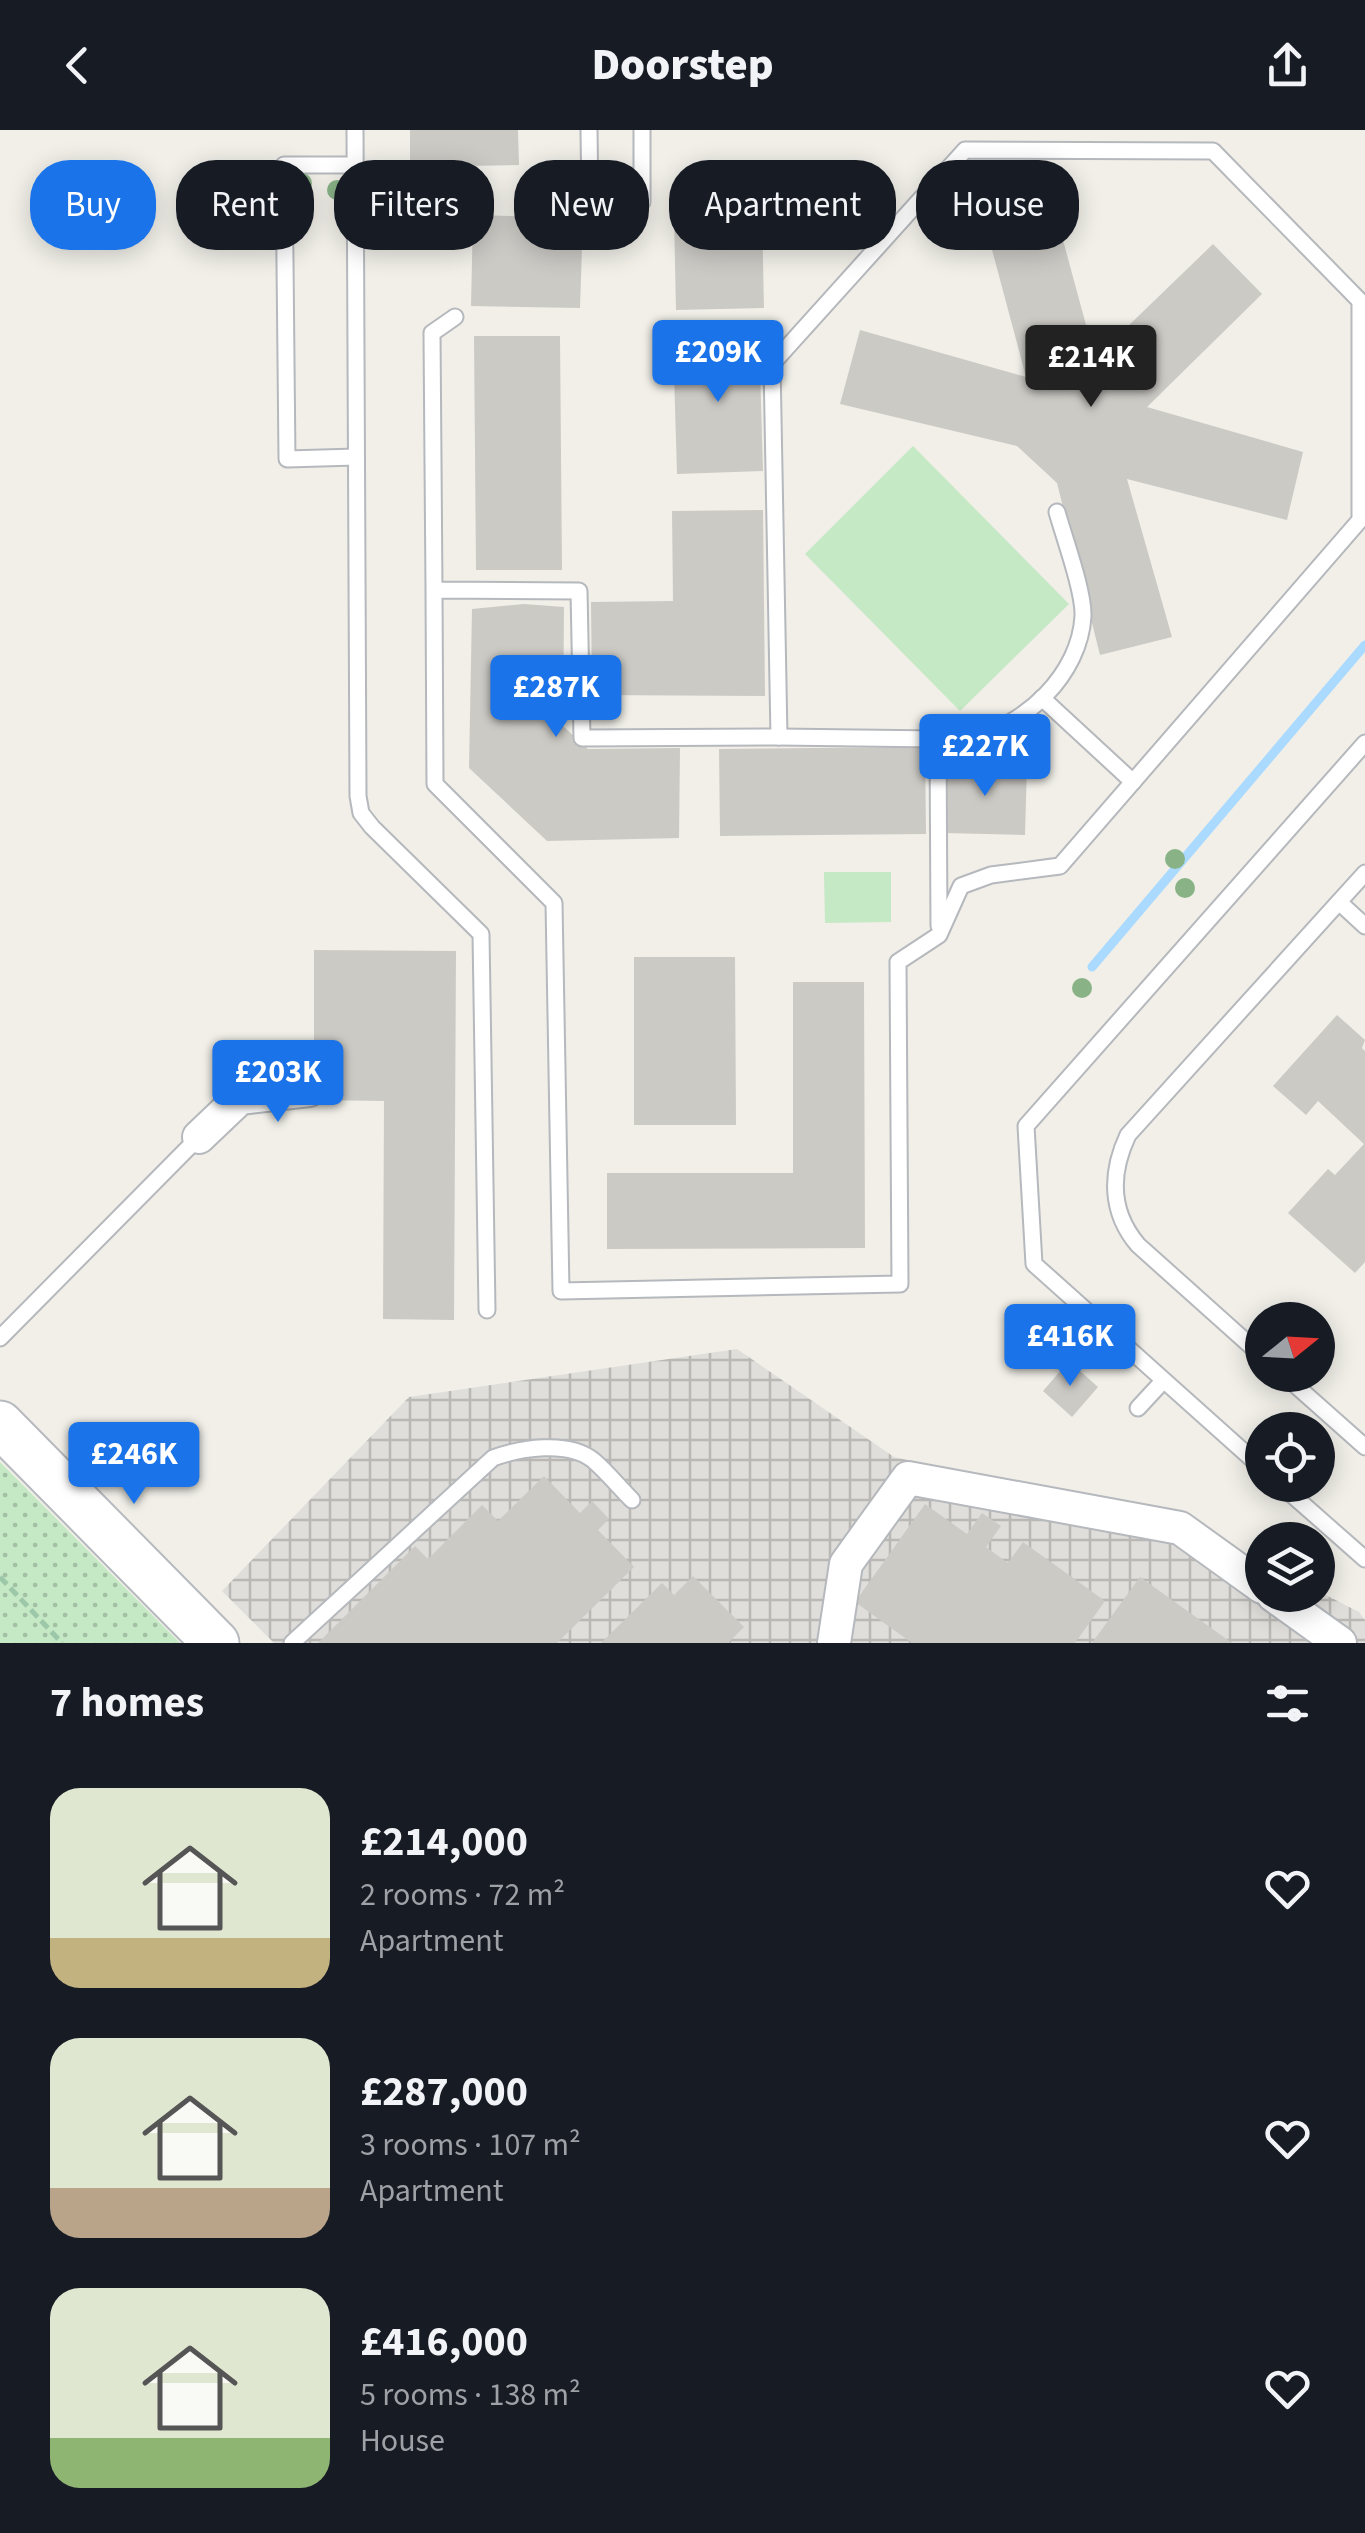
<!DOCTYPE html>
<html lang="en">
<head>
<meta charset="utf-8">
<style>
  :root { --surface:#171b24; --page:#20242c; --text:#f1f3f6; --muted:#9ea1a6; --accent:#1a73e8 }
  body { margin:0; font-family:"Source Sans 3",sans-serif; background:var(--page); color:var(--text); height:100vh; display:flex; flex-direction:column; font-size:38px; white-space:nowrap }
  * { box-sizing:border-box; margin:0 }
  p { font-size:32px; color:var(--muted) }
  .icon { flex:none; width:55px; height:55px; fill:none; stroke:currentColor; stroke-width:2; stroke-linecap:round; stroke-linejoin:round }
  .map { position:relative; height:1513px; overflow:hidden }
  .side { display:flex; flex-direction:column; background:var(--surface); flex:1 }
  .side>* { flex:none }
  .banner { position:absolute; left:30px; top:30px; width:1305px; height:90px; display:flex; gap:20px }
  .needle { width:65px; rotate:72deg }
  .controls { position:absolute; left:1245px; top:1172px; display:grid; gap:20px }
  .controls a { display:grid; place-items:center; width:90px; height:90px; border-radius:50%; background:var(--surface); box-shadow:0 5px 25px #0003; font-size:50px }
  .price { position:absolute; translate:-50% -85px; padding:0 22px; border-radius:10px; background:var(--accent); color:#fff; font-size:32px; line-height:65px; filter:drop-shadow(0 2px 5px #0008) }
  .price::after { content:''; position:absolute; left:50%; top:60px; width:30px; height:22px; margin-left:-15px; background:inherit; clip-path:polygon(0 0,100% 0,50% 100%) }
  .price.active { background:#222; color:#fff }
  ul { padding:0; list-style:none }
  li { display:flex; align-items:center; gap:30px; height:250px; padding:0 50px }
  li span { display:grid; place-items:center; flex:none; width:280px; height:200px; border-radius:30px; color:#555 }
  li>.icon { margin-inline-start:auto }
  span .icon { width:120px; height:120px; fill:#fffc; stroke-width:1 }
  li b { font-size:42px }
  h2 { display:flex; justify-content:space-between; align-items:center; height:120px; padding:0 50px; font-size:42px }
  .tag { padding:0 35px; border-radius:40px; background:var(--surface); box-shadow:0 5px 25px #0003; font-size:35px; line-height:90px }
  .tag.active { background:var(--accent); color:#fff }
  header { display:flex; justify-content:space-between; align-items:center; height:130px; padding:0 50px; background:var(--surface); font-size:45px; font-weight:800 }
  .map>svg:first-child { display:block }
  .industrial { fill:url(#industrial-grid) }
  .grass { fill:url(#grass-dots) }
  .pitch { fill:#c5e8c5 }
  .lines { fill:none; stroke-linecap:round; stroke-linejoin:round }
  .stream { stroke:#aadaff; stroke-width:9 }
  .building { fill:#cccac5 }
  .lane-casing { stroke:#b5b8bc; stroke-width:19 }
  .street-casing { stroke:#b5b8bc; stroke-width:36 }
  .secondary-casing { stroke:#b6babf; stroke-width:49 }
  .path { stroke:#9cc7a9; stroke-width:5; stroke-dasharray:10 5; stroke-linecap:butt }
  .lane { stroke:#fff; stroke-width:15 }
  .street { stroke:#fff; stroke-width:32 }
  .secondary { stroke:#fff; stroke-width:45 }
  .tree { fill:#89b387 }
</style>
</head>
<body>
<header><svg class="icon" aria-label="back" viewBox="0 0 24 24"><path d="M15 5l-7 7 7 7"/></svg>Doorstep<svg class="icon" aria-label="share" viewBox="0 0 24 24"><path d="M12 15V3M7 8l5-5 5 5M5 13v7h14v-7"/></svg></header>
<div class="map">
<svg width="1365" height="1513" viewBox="0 0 1365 1513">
  <defs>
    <pattern id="industrial-grid" width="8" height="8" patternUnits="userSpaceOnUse" patternTransform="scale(2.5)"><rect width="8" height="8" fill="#e0deda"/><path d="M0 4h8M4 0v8" fill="none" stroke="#b9b8b5"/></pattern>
    <pattern id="grass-dots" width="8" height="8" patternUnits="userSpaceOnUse" patternTransform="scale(2.5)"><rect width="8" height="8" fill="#c5e8c5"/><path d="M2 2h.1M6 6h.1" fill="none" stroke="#a3c0a4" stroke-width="1.8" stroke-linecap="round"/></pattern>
  </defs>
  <rect width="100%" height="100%" fill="#f1efe8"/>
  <path class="industrial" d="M 737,1219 L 894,1327 L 1182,1391 L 1262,1432 L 1262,1465 L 1318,1465 L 1318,1461 L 1359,1482 L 1365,1490 L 1365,1513 L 274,1513 L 222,1461 L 409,1267 Z"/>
  <path class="grass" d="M 0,1332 L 180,1513 L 0,1513 Z"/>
  <g class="pitch">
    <path d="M 913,316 L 1069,474 L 960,581 L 805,424 Z"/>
    <path d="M 824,742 L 891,742 L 891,792 L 825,793 Z"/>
  </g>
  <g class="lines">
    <path class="stream" d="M 1092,837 L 1365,515"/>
  </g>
  <g class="building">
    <path d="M 410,0 L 518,0 L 519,35 L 410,37 Z"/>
    <path d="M 1051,66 L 1095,228 L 1213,114 L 1262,164 L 1147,277 L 1303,322 L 1287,390 L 1127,349 L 1172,507 L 1100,525 L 1057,353 L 1017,316 L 840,274 L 860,200 L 1026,247 L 983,86 Z"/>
    <path d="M 762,84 L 764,178 L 676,180 L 674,86 Z"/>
    <path d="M 473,85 L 583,88 L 580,178 L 471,176 Z"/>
    <path d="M 474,206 L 560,206 L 562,440 L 476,440 Z"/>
    <path d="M 759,206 L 763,341 L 677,344 L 673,209 Z"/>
    <path d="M 763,380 L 765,566 L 592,565 L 591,472 L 673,471 L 672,381 Z"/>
    <path d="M 524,474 L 564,477 L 563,596 L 588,619 L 680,618 L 679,708 L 547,711 L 469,638 L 472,479 Z"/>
    <path d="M 925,617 L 926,704 L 720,706 L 719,619 Z"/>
    <path d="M 944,633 L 1027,635 L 1025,705 L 943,703 Z"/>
    <path d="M 314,820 L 456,821 L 454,1190 L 383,1189 L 384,971 L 314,970 Z"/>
    <path d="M 634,827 L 735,827 L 736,995 L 634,995 Z"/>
    <path d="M 793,852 L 864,852 L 865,1118 L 607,1119 L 607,1043 L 793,1043 Z"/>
    <path d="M 1337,885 L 1365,910 L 1362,918 L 1365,921 L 1365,1132 L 1355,1143 L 1288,1083 L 1328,1039 L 1335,1045 L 1364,1014 L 1318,971 L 1306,985 L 1273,956 Z"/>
    <path d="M 1069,1231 L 1098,1257 L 1072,1287 L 1043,1261 Z"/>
    <path d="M 544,1346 L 580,1383 L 592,1371 L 609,1389 L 598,1400 L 634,1437 L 557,1513 L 318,1513 L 415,1416 L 428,1429 L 482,1375 L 498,1391 Z"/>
    <path d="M 925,1374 L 967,1404 L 982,1383 L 1001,1396 L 986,1417 L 1008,1433 L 1023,1412 L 1105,1471 L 1075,1513 L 912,1513 L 855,1472 Z"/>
    <path d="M 693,1446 L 744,1497 L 728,1513 L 601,1513 L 662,1453 L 674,1465 Z"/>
    <path d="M 1140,1447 L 1232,1513 L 1092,1513 Z"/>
  </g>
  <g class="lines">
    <defs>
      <g id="lane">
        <path d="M 355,0 L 358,666 L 361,683 L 372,697 L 481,804 L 487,1180"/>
        <path d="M 589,0 L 590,73"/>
        <path d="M 355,35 L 284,35 L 287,329 L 356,327"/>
        <path d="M 642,72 L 642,0"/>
        <path d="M 434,460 L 435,654 L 554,773 L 561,1161 L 900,1154 L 898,832 L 939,805 L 961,756 L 991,745 L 1060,736 L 1360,390 L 1360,171 L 1213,21 L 965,20 L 772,234 L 779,607 L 582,608 L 579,461 L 434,460 L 432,203 L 455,187"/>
        <path d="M 1042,568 L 1133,652"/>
        <path d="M 779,607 L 938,609"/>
        <path d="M 1339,772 L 1365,796"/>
        <path d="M 939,796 L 938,609 C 948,609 959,609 969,608 C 1025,597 1080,544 1083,486 C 1084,462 1064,407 1057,382"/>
        <path d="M 0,1208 L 199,1007"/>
        <path d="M 1262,1226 L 1138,1115 C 1110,1082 1110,1043 1128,1005 L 1365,743"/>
        <path d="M 1284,1245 L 1365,1317"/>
        <path d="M 1138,1278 L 1163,1251"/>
        <path d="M 1262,1338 L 1034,1134 L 1026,996 L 1365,613"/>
        <path d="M 1281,1355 L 1365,1429"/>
        <path d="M 292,1513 L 493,1328 C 520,1318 568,1310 593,1330 C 607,1342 619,1357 632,1370"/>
      </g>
      <g id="street">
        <path d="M 199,1007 L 240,968 L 309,960"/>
        <path d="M 1273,1465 L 1340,1513"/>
        <path d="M 834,1513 L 846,1434 L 908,1348 L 1180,1398 L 1262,1457"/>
      </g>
      <path id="secondary" d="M 0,1294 L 216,1513"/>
    </defs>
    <use href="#lane" class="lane-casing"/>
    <use href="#street" class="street-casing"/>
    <use href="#secondary" class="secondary-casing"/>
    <path class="path" d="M 0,1447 L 62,1513"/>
    <use href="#lane" class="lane"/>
    <use href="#street" class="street"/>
    <use href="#secondary" class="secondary"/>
  </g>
  <g class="tree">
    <circle cx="405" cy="51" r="10"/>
    <circle cx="302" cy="53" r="10"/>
    <circle cx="337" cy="60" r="10"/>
    <circle cx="1175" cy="729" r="10"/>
    <circle cx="1185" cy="758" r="10"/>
    <circle cx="1082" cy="858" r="10"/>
  </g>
</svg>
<div class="controls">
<a><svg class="needle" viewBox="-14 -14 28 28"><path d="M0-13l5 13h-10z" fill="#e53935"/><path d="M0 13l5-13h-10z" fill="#9ea1a6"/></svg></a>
<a><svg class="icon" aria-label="locate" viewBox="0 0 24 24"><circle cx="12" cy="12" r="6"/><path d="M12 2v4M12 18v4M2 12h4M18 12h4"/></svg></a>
<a><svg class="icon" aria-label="layers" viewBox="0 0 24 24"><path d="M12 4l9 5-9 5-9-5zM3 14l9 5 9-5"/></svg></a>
</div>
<b class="price" style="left:718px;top:275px">£209K</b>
<b class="price active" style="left:1091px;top:280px">£214K</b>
<b class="price" style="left:556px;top:610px">£287K</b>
<b class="price" style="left:985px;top:669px">£227K</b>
<b class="price" style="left:278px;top:995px">£203K</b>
<b class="price" style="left:1070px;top:1259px">£416K</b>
<b class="price" style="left:134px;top:1377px">£246K</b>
<div class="banner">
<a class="tag active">Buy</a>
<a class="tag">Rent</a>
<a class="tag">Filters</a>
<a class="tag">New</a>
<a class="tag">Apartment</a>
<a class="tag">House</a>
</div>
</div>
<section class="side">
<h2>7 homes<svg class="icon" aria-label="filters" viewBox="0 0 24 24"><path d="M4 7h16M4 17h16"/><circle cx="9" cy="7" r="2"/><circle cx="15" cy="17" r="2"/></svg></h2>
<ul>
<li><span style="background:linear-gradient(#dfe7d0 75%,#c2b280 0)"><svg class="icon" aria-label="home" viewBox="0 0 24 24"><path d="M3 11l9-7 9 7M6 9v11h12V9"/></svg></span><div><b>£214,000</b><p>2 rooms · 72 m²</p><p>Apartment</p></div><svg class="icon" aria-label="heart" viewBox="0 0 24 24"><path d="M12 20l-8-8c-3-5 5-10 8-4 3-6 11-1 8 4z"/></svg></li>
<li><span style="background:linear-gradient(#dfe7d0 75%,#b9a48a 0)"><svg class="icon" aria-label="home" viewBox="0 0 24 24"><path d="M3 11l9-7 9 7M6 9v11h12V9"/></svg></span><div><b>£287,000</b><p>3 rooms · 107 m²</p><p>Apartment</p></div><svg class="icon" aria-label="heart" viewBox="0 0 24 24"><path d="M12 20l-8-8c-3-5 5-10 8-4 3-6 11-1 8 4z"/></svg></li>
<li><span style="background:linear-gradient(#dfe7d0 75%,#8fb573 0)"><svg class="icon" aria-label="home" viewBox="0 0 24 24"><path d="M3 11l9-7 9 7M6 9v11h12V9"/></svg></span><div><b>£416,000</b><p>5 rooms · 138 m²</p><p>House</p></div><svg class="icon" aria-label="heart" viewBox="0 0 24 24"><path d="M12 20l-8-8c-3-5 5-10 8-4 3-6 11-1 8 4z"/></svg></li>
</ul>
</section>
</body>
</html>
